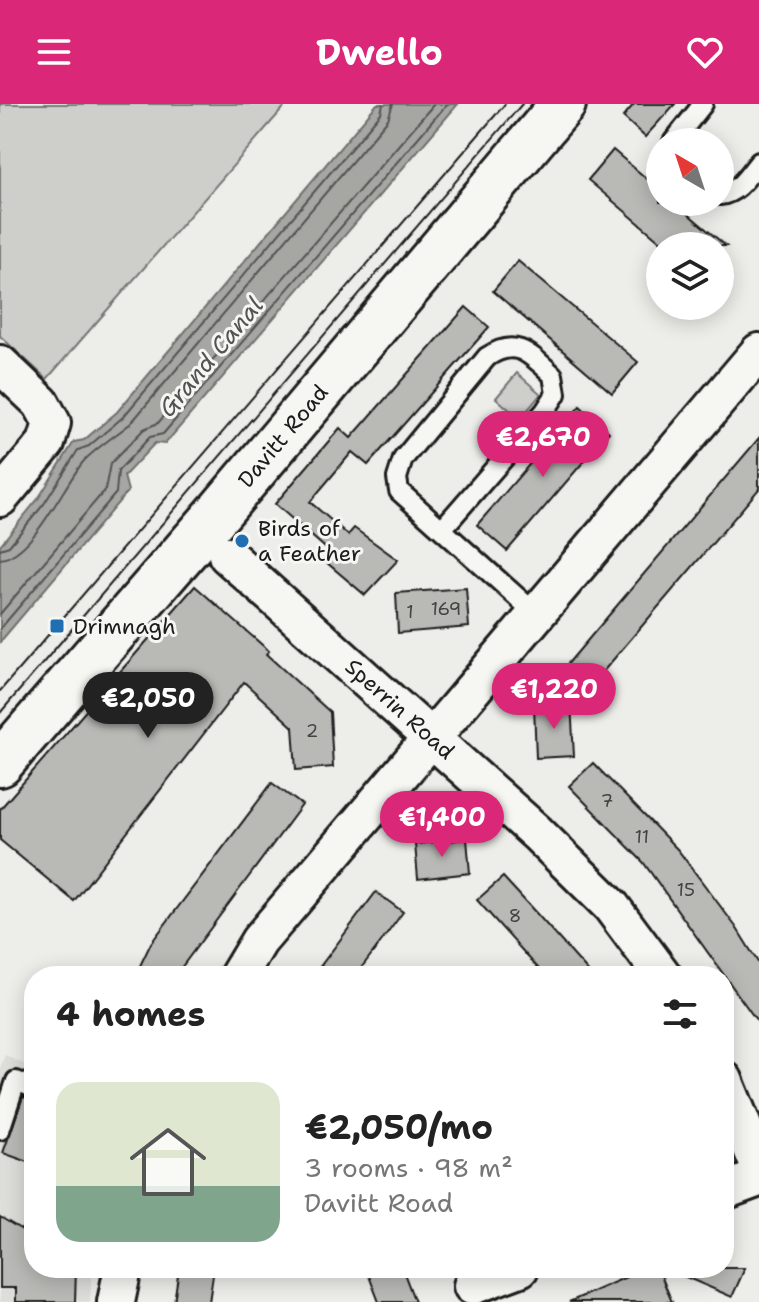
<!DOCTYPE html>
<html lang="en">
<head>
<meta charset="utf-8">
<style>
  :root { --surface:#fff; --page:#f6f6f6; --text:#222; --muted:#767676; --accent:#db2777 }
  body { margin:0; font-family:"Shantell Sans",sans-serif; background:var(--page); color:var(--text); height:100vh; display:flex; flex-direction:column; font-size:30px; white-space:nowrap }
  * { box-sizing:border-box; margin:0 }
  p { font-size:26px; color:var(--muted) }
  .icon { flex:none; width:44px; height:44px; fill:none; stroke:currentColor; stroke-width:2; stroke-linecap:round; stroke-linejoin:round }
  .map { position:relative; flex:1; overflow:hidden }
  .panel { position:absolute; left:24px; top:862px; width:710px; height:312px; display:flex; flex-direction:column; background:var(--surface); border-radius:32px; box-shadow:0 4px 20px #0003 }
  .panel>* { flex:none }
  .needle { width:52px; rotate:321deg }
  .tools { position:absolute; left:646px; top:24px; display:grid; gap:16px }
  .tools a { display:grid; place-items:center; width:88px; height:88px; border-radius:50%; background:var(--surface); box-shadow:0 4px 20px #0003; font-size:40px }
  .price { position:absolute; translate:-50% -68px; padding:0 18px; border-radius:28px; background:var(--accent); color:#fff; font-size:26px; line-height:52px; filter:drop-shadow(0 2px 4px #0008) }
  .price::after { content:''; position:absolute; left:50%; top:48px; width:24px; height:18px; margin-left:-12px; background:inherit; clip-path:polygon(0 0,100% 0,50% 100%) }
  .price.current { background:#222; color:#fff }
  ul { padding:0; list-style:none }
  li { display:flex; align-items:center; gap:24px; height:200px; padding:0 32px }
  li span { display:grid; place-items:center; flex:none; width:224px; height:160px; border-radius:24px; color:#555 }
  li>.icon { margin-inline-start:auto }
  span .icon { width:96px; height:96px; fill:#fffc; stroke-width:1 }
  li b { font-size:34px }
  h2 { display:flex; justify-content:space-between; align-items:center; height:96px; padding:0 32px; font-size:34px }
  header { display:flex; justify-content:space-between; align-items:center; height:104px; padding:0 32px; background:var(--accent); color:#fff; font-size:36px; font-weight:700 }
  .map>svg:first-child { display:block }
  .built { fill:#ddddda }
  .green { fill:#cececb; stroke:#757574; stroke-width:2 }
  .water { fill:#a6a6a3; stroke:#6f6f6d; stroke-width:2 }
  .lines { fill:none; stroke-linecap:round; stroke-linejoin:round }
  .shore { stroke:#535352; stroke-width:2 }
  .building { fill:#b9b9b6; stroke:#1c1c1c; stroke-width:2 }
  .lane-casing { stroke:#1c1c1c; stroke-width:24 }
  .street-casing { stroke:#1c1c1c; stroke-width:42 }
  .secondary-casing { stroke:#1c1c1c; stroke-width:50 }
  .lane { stroke:#f6f6f2; stroke-width:18 }
  .street { stroke:#f6f6f2; stroke-width:36 }
  .secondary { stroke:#f6f6f2; stroke-width:44 }
  .tram { stroke:#1c1c1c; stroke-width:2 }
  .poi-dot { fill:#1f6fb2; stroke:#f6f6f2; stroke-width:3 }
  .labels { text-anchor:middle; dominant-baseline:central; stroke-width:6; stroke-linejoin:round; paint-order:stroke }
  .number-label { font-size:18px; fill:#434342 }
  .street-label { font-size:22px; fill:#1c1c1c; stroke:#f6f6f2 }
  .poi-label { font-size:22px; fill:#1c1c1c; stroke:#f6f6f2; text-anchor:start }
  .water-label { font-size:24px; font-style:italic; fill:#535352; stroke:#f6f6f2 }
</style>
</head>
<body>
<header><svg class="icon" aria-label="menu" viewBox="0 0 24 24"><path d="M4 6h16M4 12h16M4 18h16"/></svg>Dwello<svg class="icon" aria-label="heart" viewBox="0 0 24 24"><path d="M12 20l-8-8c-3-5 5-10 8-4 3-6 11-1 8 4z"/></svg></header>
<div class="map">
<svg width="759" height="1198" viewBox="0 0 759 1198">
  <rect width="100%" height="100%" fill="#edede9"/>
  <filter id="ink" filterUnits="userSpaceOnUse"><feTurbulence type="fractalNoise" baseFrequency=".0125" numOctaves="2"/><feDisplacementMap in="SourceGraphic" scale="16" xChannelSelector="R" yChannelSelector="G"/><feConvolveMatrix kernelMatrix="1 2 1 2 8 2 1 2 1" color-interpolation-filters="sRGB"/></filter>
  <g filter="url(#ink)">
    <path class="built" d="M 5,951 L 34,965 L 34,1164 L 92,1164 L 90,1198 L 0,1198 L 0,964 Z"/>
    <g class="green">
      <path d="M 0,0 L 287,0 L 47,275 L 0,232 Z"/>
      <path d="M 517,269 L 541,290 L 520,315 L 496,294 Z"/>
    </g>
    <path class="water" d="M 377,0 L 458,0 L 165,340 L 155,339 L 124,372 L 128,387 L 0,538 L 0,441 L 38,395 L 74,338 L 84,336 L 117,308 Z"/>
    <g class="lines">
      <g class="shore">
        <path d="M 0,445 L 9,442 L 44,400 L 78,346 L 89,342 L 123,313 L 381,9 L 383,0"/>
        <path d="M 0,455 C 32,453 64,381 83,358 C 92,347 119,329 131,319 L 388,15 L 393,0"/>
        <path d="M 0,510 L 105,386 L 110,360 L 144,325 L 158,319 L 434,0"/>
        <path d="M 0,525 L 116,389 L 118,367 L 150,333 L 163,330 L 447,0"/>
      </g>
    </g>
    <g class="building">
      <path d="M 634,0 L 675,0 L 645,33 L 623,13 Z"/>
      <path d="M 613,46 L 660,86 L 660,98 L 674,98 L 726,142 L 666,142 L 588,76 Z"/>
      <path d="M 518,157 L 638,258 L 612,289 L 493,187 Z"/>
      <path d="M 466,203 L 489,223 L 368,361 L 352,348 L 310,398 L 348,431 L 354,424 L 398,456 L 365,491 L 326,458 L 332,450 L 275,400 L 340,324 L 351,334 Z"/>
      <path d="M 580,302 L 609,328 L 507,447 L 477,421 Z"/>
      <path d="M 759,334 L 759,385 L 589,584 L 565,563 Z"/>
      <path d="M 195,482 L 269,547 L 266,550 L 330,608 L 333,663 L 296,666 L 293,623 L 244,578 L 74,797 L 0,736 L 0,705 Z"/>
      <path d="M 466,484 L 469,523 L 398,529 L 396,489 Z"/>
      <path d="M 571,599 L 574,652 L 536,654 L 534,601 Z"/>
      <path d="M 593,659 L 678,746 L 736,823 L 759,860 L 759,920 L 643,758 L 569,682 Z"/>
      <path d="M 272,679 L 302,701 L 175,872 L 135,872 L 151,839 Z"/>
      <path d="M 467,735 L 470,769 L 418,775 L 415,740 Z"/>
      <path d="M 503,773 L 537,810 L 592,872 L 545,872 L 477,796 Z"/>
      <path d="M 376,788 L 403,808 L 387,830 L 355,872 L 313,872 Z"/>
      <path d="M 23,993 L 34,996 L 34,1060 L 3,1049 Z"/>
      <path d="M 0,1113 L 34,1133 L 34,1164 L 76,1164 L 75,1198 L 16,1198 L 16,1184 L 0,1184 Z"/>
      <path d="M 179,1164 L 214,1164 L 209,1198 L 174,1198 Z"/>
      <path d="M 366,1164 L 402,1164 L 415,1198 L 379,1198 Z"/>
      <path d="M 647,1164 L 658,1164 L 672,1198 L 569,1198 Z"/>
      <path d="M 665,1164 L 745,1164 L 732,1193 Z"/>
    </g>
    <g class="lines">
      <defs>
        <g id="lane">
          <path d="M 673,38 L 703,0"/>
          <path d="M 720,91 C 738,89 748,71 759,58"/>
          <path d="M 442,425 L 545,307 L 556,290 L 553,271 C 530,250 516,233 487,253 L 403,355 L 397,374 L 399,387 L 536,510"/>
          <path d="M 0,1026 L 16,977 L 34,984"/>
        </g>
        <g id="street">
          <path d="M 0,260 L 41,299 L 52,319 L 46,339 L 0,394"/>
          <path d="M 227,451 L 537,729 L 611,802 L 663,872"/>
          <path d="M 238,872 L 259,837 L 759,248"/>
          <path d="M 724,976 L 759,1062"/>
          <path d="M 724,1087 L 759,1074"/>
          <path d="M 472,1182 L 520,1164"/>
          <path d="M 116,1198 L 123,1164"/>
        </g>
        <path id="secondary" d="M 0,660 L 219,408 L 563,0"/>
      </defs>
      <use href="#lane" class="lane-casing"/>
      <use href="#street" class="street-casing"/>
      <use href="#secondary" class="secondary-casing"/>
      <use href="#lane" class="lane"/>
      <use href="#street" class="street"/>
      <use href="#secondary" class="secondary"/>
      <g class="tram">
        <path d="M 0,587 L 505,0"/>
        <path d="M 0,609 L 522,0"/>
      </g>
    </g>
  </g>
  <g class="poi-dot">
    <circle cx="242" cy="437" r="8"/>
    <rect x="49" y="514" width="16" height="16" rx="4"/>
  </g>
  <g class="labels">
    <g class="number-label">
      <text x="446" y="505">169</text>
      <text x="410" y="508">1</text>
      <text x="312" y="627">2</text>
      <text x="607" y="697">7</text>
      <text x="642" y="733">11</text>
      <text x="686" y="786">15</text>
      <text x="515" y="812">8</text>
    </g>
    <g class="street-label">
      <text transform="translate(283 332) rotate(-50)">Davitt Road</text>
      <text transform="translate(400 605) rotate(42)">Sperrin Road</text>
    </g>
    <g class="poi-label">
      <text x="258" y="424">Birds of<tspan x="258" dy="25">a Feather</tspan></text>
      <text x="73" y="522">Drimnagh</text>
    </g>
    <g class="water-label">
      <text transform="translate(211 253) rotate(-50)">Grand Canal</text>
    </g>
  </g>
</svg>
<div class="tools">
<a><svg class="needle" viewBox="-14 -14 28 28"><path d="M0-13l5 13h-10z" fill="#e53935"/><path d="M0 13l5-13h-10z" fill="#767676"/></svg></a>
<a><svg class="icon" aria-label="layers" viewBox="0 0 24 24"><path d="M12 4l9 5-9 5-9-5zM3 14l9 5 9-5"/></svg></a>
</div>
<b class="price" style="left:543px;top:375px">€2,670</b>
<b class="price" style="left:554px;top:627px">€1,220</b>
<b class="price current" style="left:148px;top:636px">€2,050</b>
<b class="price" style="left:442px;top:755px">€1,400</b>
<section class="panel">
<h2>4 homes<svg class="icon" aria-label="filters" viewBox="0 0 24 24"><path d="M4 7h16M4 17h16"/><circle cx="9" cy="7" r="2"/><circle cx="15" cy="17" r="2"/></svg></h2>
<ul>
<li><span style="background:linear-gradient(#dfe7d0 65%,#7fa58c 0)"><svg class="icon" aria-label="home" viewBox="0 0 24 24"><path d="M3 11l9-7 9 7M6 9v11h12V9"/></svg></span><div><b>€2,050/mo</b><p>3 rooms · 98 m²</p><p>Davitt Road</p></div></li>
</ul>
</section>
</div>
</body>
</html>
